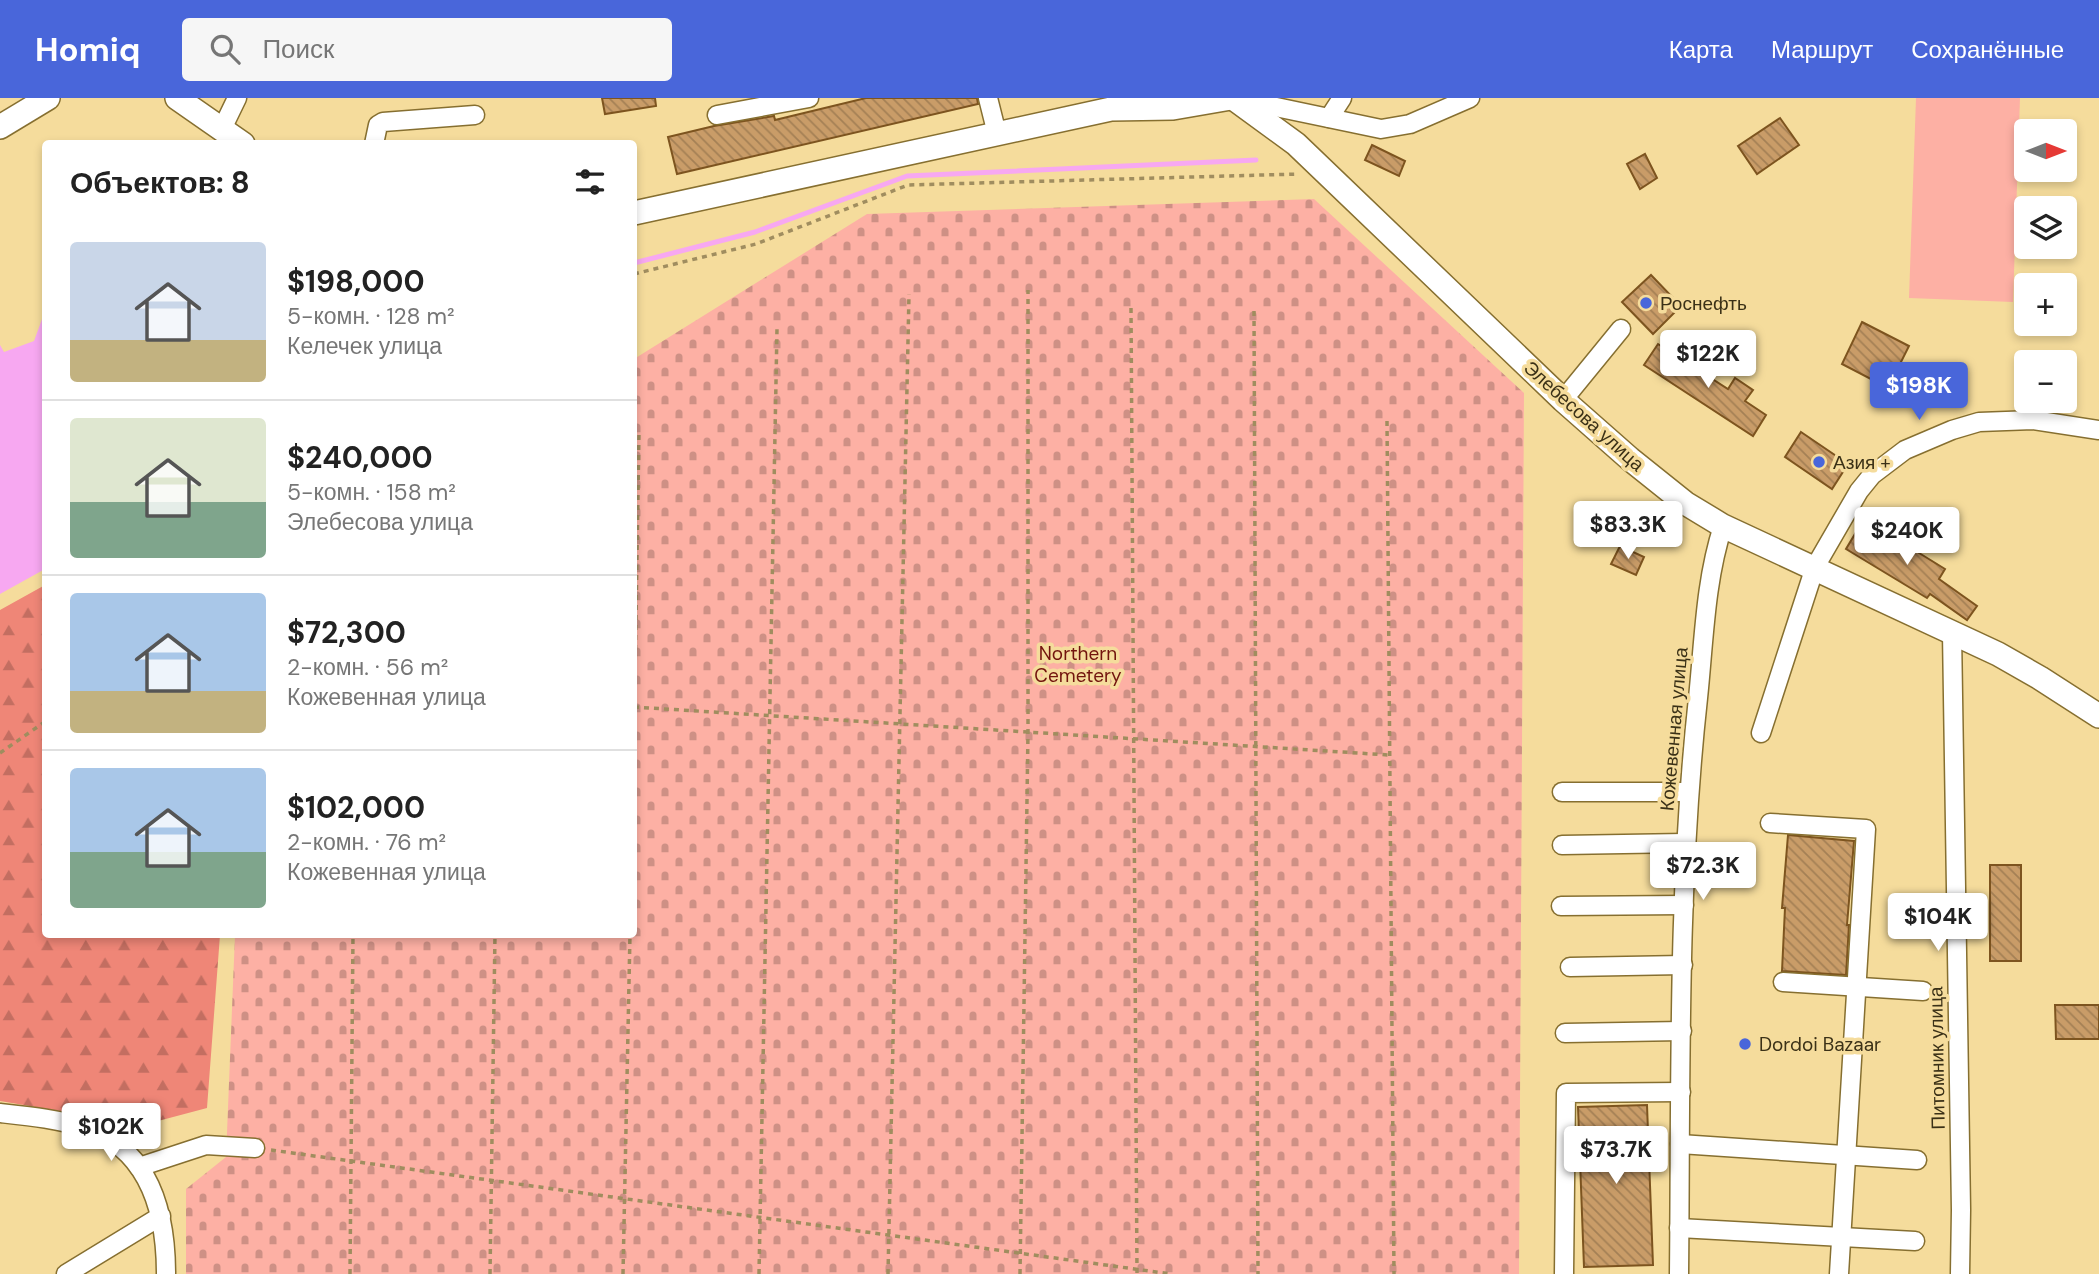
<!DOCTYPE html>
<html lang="ru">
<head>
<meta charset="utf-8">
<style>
  :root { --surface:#fff; --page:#f6f6f6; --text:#222; --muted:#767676; --line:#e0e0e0; --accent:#4966da }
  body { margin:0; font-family:"DM Sans",sans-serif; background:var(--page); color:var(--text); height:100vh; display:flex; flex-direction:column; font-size:26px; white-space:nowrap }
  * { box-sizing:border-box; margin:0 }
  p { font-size:23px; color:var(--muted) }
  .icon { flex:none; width:38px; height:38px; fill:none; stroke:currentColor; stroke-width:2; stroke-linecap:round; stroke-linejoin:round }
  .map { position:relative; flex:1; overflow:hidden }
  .drawer { position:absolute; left:42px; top:42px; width:595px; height:798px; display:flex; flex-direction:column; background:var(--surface); border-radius:7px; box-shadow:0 4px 10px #0003 }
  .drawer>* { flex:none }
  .needle { width:46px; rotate:90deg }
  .fabs { position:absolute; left:2014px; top:21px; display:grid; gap:14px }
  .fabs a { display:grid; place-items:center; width:63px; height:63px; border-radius:7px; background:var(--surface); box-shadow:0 4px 10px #0003; font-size:35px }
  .price { position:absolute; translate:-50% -60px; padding:0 16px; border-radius:7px; background:#fff; color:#222; font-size:23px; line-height:46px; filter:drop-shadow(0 2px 4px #0008) }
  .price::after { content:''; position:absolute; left:50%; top:42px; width:21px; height:16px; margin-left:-10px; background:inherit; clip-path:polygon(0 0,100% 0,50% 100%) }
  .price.active { background:var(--accent); color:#fff }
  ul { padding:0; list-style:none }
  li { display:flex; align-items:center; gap:21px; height:175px; padding:0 28px }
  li+li { border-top:2px solid var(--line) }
  li span { display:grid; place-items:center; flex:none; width:196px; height:140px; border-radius:7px; color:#555 }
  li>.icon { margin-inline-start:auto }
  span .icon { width:84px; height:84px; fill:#fffc; stroke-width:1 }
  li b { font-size:30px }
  h2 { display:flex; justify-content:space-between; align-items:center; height:84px; padding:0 28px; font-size:30px }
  header { display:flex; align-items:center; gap:42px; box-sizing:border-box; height:98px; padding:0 35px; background:var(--accent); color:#fff }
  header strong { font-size:33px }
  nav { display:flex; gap:38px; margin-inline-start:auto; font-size:24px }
  .search { width:490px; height:63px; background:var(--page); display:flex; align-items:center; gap:18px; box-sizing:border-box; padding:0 24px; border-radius:7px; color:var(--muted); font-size:26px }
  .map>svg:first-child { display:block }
  .forest { fill:url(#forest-firs) }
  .cemetery { fill:url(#cemetery-stones) }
  .garden { fill:#fdb0a4 }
  .water { fill:#f7a8f1 }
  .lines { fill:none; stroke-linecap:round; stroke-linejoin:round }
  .stream { stroke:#f7a8f1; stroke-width:5 }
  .building { fill:url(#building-back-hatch); stroke:#7d541f; stroke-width:2 }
  .minor-casing { stroke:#866f30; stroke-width:21 }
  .major-casing { stroke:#866f30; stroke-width:26 }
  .path { stroke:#a08d5f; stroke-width:3.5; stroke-dasharray:5 5; stroke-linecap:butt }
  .minor { stroke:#fff; stroke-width:18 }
  .major { stroke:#fff; stroke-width:23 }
  .poi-dot { fill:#4966da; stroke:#f5dc9c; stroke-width:2.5 }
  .labels { text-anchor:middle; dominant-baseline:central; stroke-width:7; stroke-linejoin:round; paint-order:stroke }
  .poi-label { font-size:19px; fill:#3b3117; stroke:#f5dc9c; text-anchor:start }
  .street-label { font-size:19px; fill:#3b3117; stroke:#f5dc9c }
  .park-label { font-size:19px; fill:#72140e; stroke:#f5dc9c }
</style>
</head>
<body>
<header>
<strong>Homiq</strong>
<div class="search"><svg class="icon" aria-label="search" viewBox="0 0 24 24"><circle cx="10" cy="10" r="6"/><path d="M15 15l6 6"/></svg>Поиск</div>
<nav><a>Карта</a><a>Маршрут</a><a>Сохранённые</a></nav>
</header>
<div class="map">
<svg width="2099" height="1176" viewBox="0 0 2099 1176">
  <defs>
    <pattern id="forest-firs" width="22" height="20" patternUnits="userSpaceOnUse" patternTransform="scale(1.75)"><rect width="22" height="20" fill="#ef8677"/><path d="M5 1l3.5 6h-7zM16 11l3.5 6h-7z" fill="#c36e61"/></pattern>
    <pattern id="cemetery-stones" width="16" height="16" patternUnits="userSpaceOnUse" patternTransform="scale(1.75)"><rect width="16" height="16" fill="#fdb0a4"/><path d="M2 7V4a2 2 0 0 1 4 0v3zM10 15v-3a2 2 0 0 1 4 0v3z" fill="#ce9085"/></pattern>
    <pattern id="building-back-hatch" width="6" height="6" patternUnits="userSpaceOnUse" patternTransform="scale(1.75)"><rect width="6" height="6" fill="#c99c68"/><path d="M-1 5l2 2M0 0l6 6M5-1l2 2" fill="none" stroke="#a48055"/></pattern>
  </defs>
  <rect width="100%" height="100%" fill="#f5dc9c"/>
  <path class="forest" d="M 45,487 L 46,836 L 220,837 L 207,1010 L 143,1027 L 0,1003 L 0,512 Z"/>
  <path class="cemetery" d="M 1314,101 L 1524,295 L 1519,1176 L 186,1176 L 186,1091 L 226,1059 L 235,837 L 634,836 L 634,261 L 867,116 Z"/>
  <path class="garden" d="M 1916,0 L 2020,0 L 2013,204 L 1909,200 Z"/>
  <path class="water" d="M 45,213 L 45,471 L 0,496 L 0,247 L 4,254 L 34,243 Z"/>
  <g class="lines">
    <path class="stream" d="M 634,165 L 755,134 L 907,78 L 1256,62"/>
  </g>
  <g class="building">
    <path d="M 602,0 L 655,0 L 656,8 L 605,16 Z"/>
    <path d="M 866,0 L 977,0 L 978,6 L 677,76 L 668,39 L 714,28 L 774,18 L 775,22 Z"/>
    <path d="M 1780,20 L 1799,47 L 1757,76 L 1738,48 Z"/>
    <path d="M 1372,47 L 1405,63 L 1399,78 L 1365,62 Z"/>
    <path d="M 1645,56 L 1657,80 L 1640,91 L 1627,66 Z"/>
    <path d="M 1651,177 L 1674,201 L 1668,206 L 1675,214 L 1653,236 L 1622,204 Z"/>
    <path d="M 1862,224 L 1909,248 L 1888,290 L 1842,266 Z"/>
    <path d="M 1658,246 L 1728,291 L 1735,280 L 1753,292 L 1745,303 L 1766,317 L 1753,338 L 1644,267 Z"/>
    <path d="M 1801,334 L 1848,366 L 1832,391 L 1785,359 Z"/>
    <path d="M 1864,421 L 1945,471 L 1939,481 L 1977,508 L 1967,522 L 1930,496 L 1927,500 L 1846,451 Z"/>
    <path d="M 1620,448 L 1644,459 L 1636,477 L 1611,466 Z"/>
    <path d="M 1788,737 L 1854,743 L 1847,827 L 1849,827 L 1846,877 L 1782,873 L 1785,810 L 1782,810 Z"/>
    <rect x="1990" y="767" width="31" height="96"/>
    <path d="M 2055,907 L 2099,907 L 2099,941 L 2056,941 Z"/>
    <path d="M 1647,1007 L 1653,1167 L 1584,1169 L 1578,1009 Z"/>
  </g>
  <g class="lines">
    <defs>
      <g id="minor">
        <path d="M 988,0 L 997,36"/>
        <path d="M 1238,1 L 1381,31 L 1410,26 L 1470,0"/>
        <path d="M 717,17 L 809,0"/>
        <path d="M 1329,20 L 1342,0"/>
        <path d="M 222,31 L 237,0"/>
        <path d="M 374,46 L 378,27 L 383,24 L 475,17"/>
        <path d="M 1563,302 L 1621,231"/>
        <path d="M 1952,534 L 1961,1112 L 1960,1176"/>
        <path d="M 1761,635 L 1815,469 L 1859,393 L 1872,377 L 1905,352 L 1952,332 L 1979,324 L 2033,322 L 2099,332"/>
        <path d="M 1562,694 L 1689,694"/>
        <path d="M 1770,725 L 1866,731 L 1839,1176"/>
        <path d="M 1562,747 L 1685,745"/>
        <path d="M 1561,808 L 1684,807"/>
        <path d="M 1570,869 L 1683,867"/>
        <path d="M 1783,884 L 1923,893"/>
        <path d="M 1565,935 L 1682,933"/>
        <path d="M 0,1015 C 28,1018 59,1021 86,1030 C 150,1052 166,1115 166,1176"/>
        <path d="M 1680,1046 L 1917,1062"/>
        <path d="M 139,1069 L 206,1047 L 255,1050"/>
        <path d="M 1679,1130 L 1915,1143"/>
        <path d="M 66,1176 L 161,1118"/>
        <path d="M 1564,1176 L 1566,995 L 1681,994"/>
        <path d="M 1679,1176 C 1681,984 1677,791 1698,600 C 1704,543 1705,483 1723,428"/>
      </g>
      <g id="major">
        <path d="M 177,0 L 243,46"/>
        <path d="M 1233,0 L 1296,46 L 1563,302 L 1630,361 L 1685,405 L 1723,428 L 1998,556 L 2040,580 L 2099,618"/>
        <path d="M 0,29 L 48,0"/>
        <path d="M 634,115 L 1111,11 L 1173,10 L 1231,0"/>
      </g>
    </defs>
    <use href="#minor" class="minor-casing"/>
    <use href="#major" class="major-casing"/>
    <g class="path">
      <path d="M 634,176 L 756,146 L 908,87 L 1299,76"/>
      <path d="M 1131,210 L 1137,1176"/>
      <path d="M 1254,213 L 1258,1176"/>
      <path d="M 1387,323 L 1394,1176"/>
      <path d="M 634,609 L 1389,657"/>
      <path d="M 634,642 L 639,334"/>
      <path d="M 0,655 L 46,623"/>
      <path d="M 271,1052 L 1171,1176"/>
      <path d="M 350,1176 L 353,836"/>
      <path d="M 490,1176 L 495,836"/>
      <path d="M 623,1176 L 630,836"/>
      <path d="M 759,1176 L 777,231"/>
      <path d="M 888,1176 L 909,196"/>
      <path d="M 1020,1176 L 1028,634 L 1028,192"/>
    </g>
    <use href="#minor" class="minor"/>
    <use href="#major" class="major"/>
  </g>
  <g class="poi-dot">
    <circle cx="1646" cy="205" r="7"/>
    <circle cx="1819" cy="364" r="7"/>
    <circle cx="1745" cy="946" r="7"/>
  </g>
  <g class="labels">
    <g class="poi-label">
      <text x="1660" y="205">Роснефть</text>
      <text x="1833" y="364">Азия +</text>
      <text x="1759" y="946">Dordoi Bazaar</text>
    </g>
    <g class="street-label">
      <text transform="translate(1584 318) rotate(42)">Элебесова улица</text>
      <text transform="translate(1674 631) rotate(-85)">Кожевенная улица</text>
      <text transform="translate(1937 960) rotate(-91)">Питомник улица</text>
    </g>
    <g class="park-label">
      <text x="1078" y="555">Northern<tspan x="1078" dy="22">Cemetery</tspan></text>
    </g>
  </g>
</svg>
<div class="fabs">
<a><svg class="needle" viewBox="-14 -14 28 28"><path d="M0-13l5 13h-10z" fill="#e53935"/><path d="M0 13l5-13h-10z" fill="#767676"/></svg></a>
<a><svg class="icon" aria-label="layers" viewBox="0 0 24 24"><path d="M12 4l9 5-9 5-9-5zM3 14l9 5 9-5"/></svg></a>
<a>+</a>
<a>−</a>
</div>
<b class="price" style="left:1708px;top:292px">$122K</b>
<b class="price active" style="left:1919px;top:324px">$198K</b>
<b class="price" style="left:1628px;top:463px">$83.3K</b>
<b class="price" style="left:1907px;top:469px">$240K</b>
<b class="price" style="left:1703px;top:804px">$72.3K</b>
<b class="price" style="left:1938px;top:855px">$104K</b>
<b class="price" style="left:111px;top:1065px">$102K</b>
<b class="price" style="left:1616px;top:1088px">$73.7K</b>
<section class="drawer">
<h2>Объектов: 8<svg class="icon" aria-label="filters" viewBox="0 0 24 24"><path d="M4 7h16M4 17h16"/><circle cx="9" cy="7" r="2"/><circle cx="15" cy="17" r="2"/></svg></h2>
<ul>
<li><span style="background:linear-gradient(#c9d6e8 70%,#c2b280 0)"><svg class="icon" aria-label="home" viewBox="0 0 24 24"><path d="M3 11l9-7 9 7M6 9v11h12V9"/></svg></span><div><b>$198,000</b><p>5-комн. · 128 m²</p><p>Келечек улица</p></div></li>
<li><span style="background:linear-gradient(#dfe7d0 60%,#7fa58c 0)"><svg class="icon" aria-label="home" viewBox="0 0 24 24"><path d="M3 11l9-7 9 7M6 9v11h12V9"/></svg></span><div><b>$240,000</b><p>5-комн. · 158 m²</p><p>Элебесова улица</p></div></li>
<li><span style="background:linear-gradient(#a9c7e8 70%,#c2b280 0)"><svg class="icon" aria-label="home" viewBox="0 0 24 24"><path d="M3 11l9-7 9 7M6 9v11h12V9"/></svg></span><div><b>$72,300</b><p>2-комн. · 56 m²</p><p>Кожевенная улица</p></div></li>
<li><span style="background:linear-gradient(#a9c7e8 60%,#7fa58c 0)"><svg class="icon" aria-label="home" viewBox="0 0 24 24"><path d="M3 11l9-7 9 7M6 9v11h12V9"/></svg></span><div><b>$102,000</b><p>2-комн. · 76 m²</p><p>Кожевенная улица</p></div></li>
</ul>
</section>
</div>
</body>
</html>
